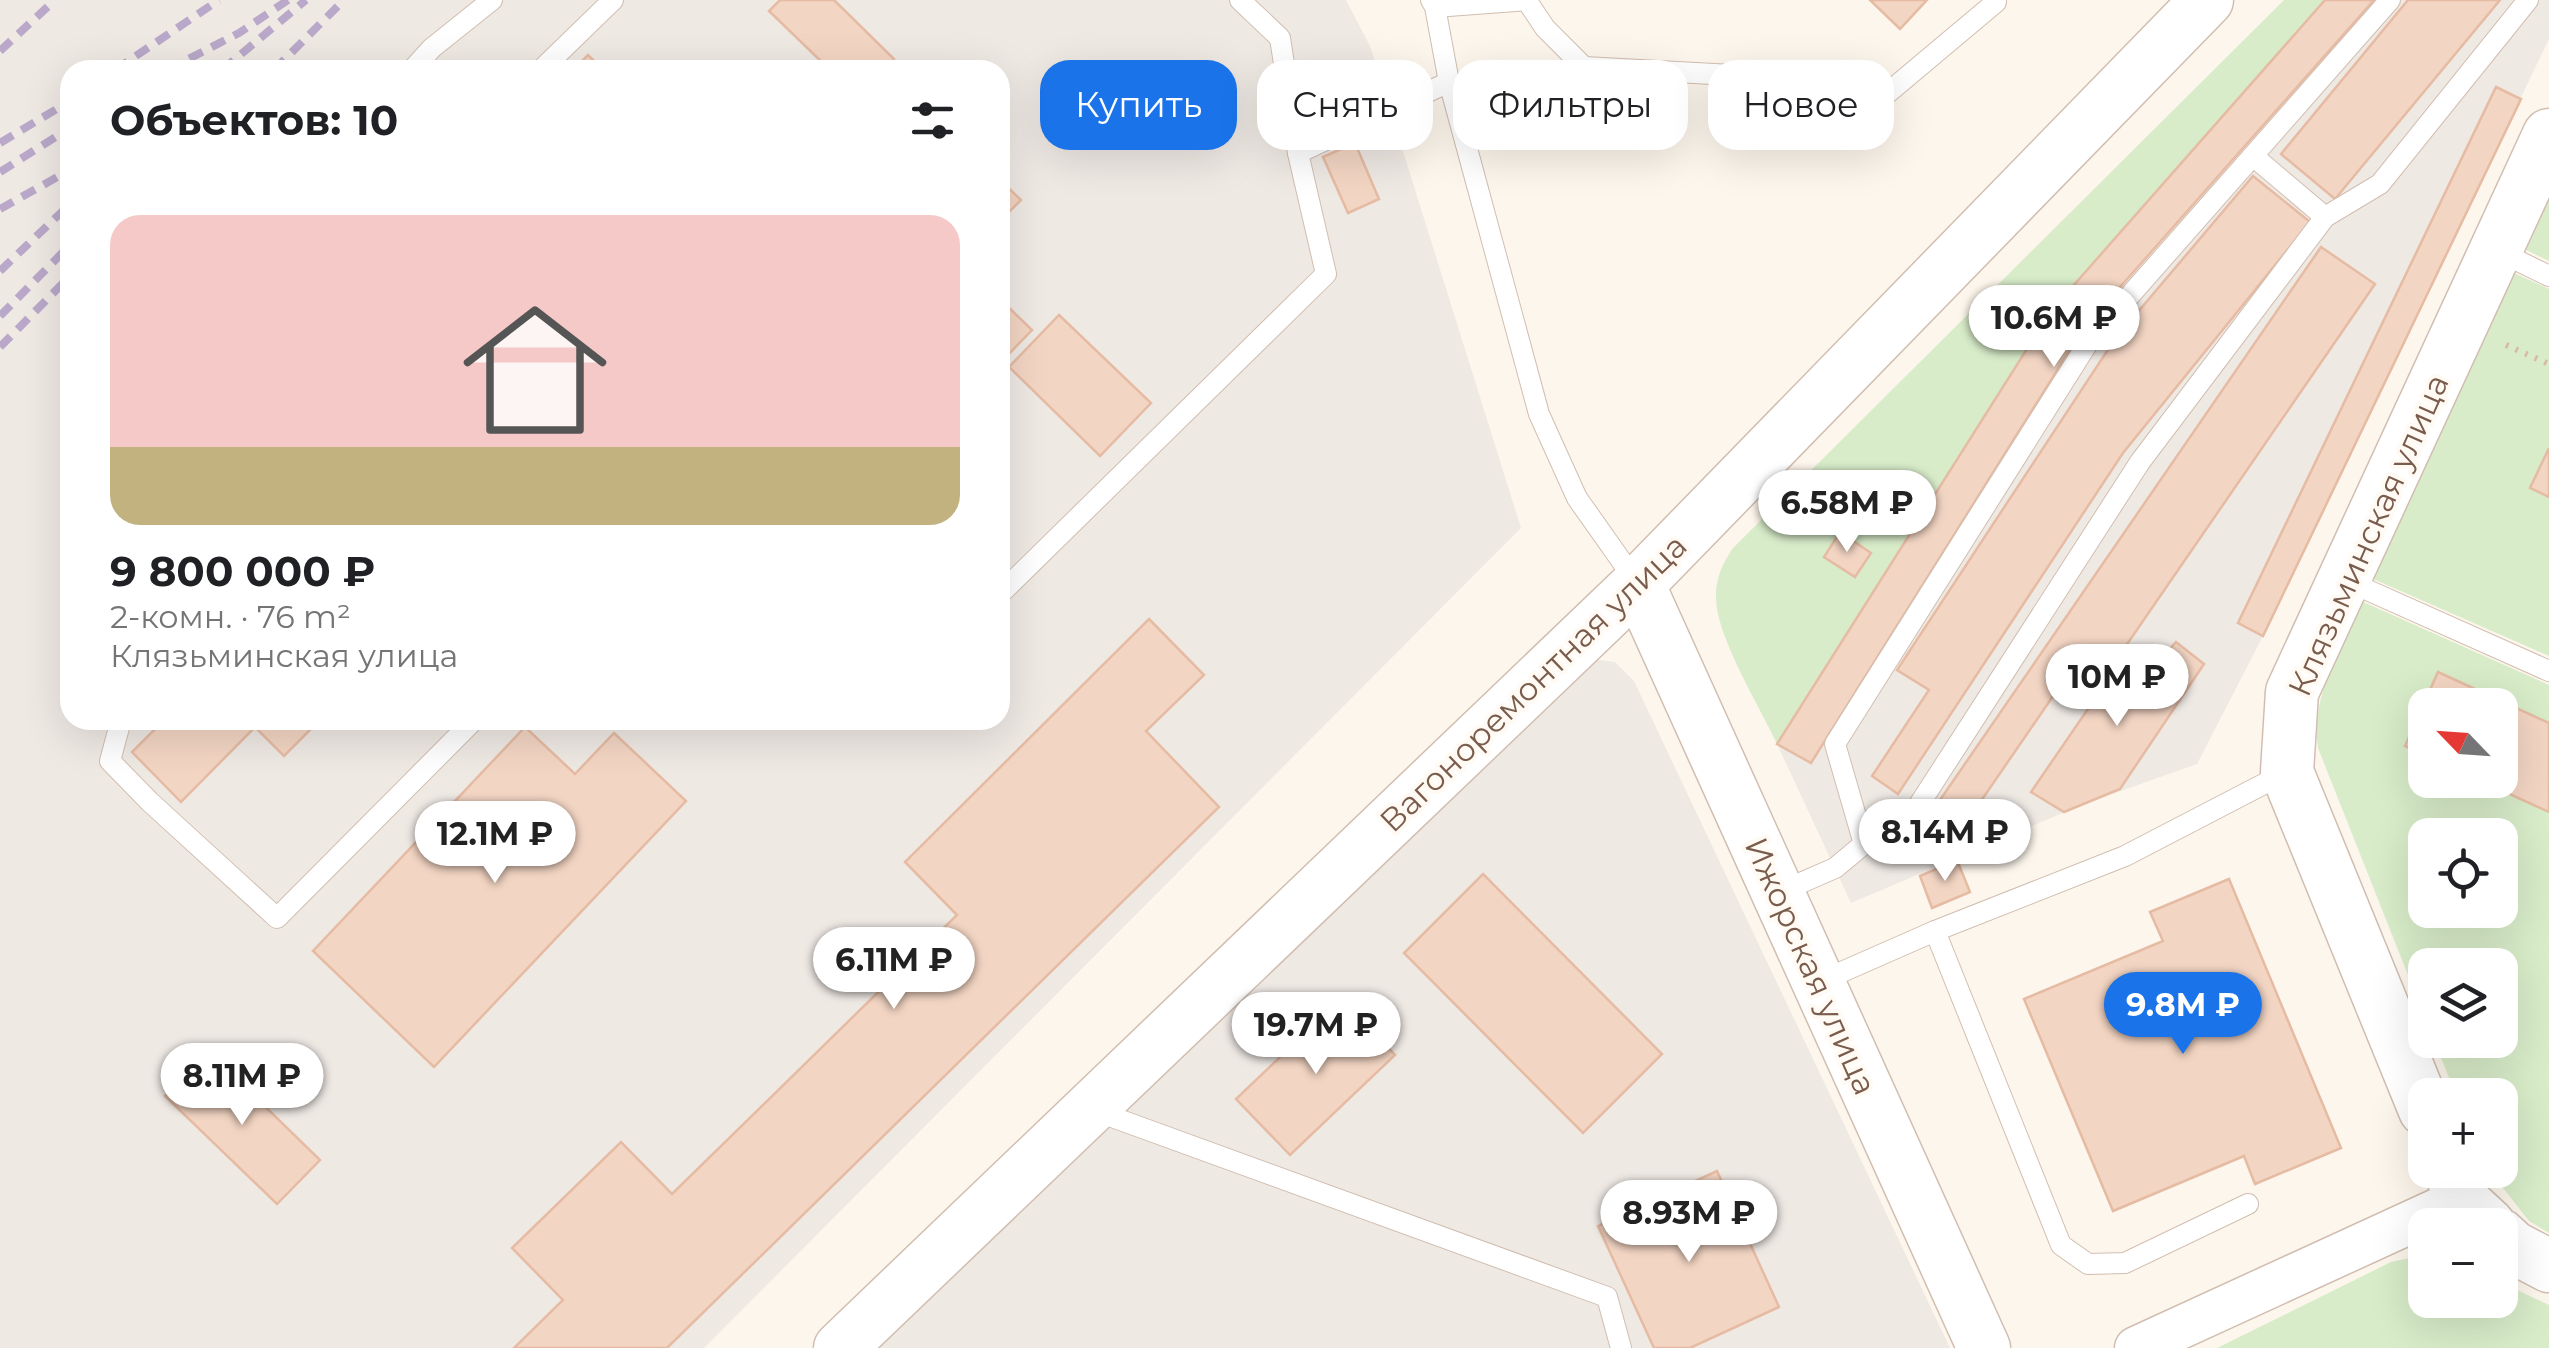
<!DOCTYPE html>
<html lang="ru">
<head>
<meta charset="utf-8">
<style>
  :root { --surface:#fff; --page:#f6f6f6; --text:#202124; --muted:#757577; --accent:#1a73e8 }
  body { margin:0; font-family:Montserrat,sans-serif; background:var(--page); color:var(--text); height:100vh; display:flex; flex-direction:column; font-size:38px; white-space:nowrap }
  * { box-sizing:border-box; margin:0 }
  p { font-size:32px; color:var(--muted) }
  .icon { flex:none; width:55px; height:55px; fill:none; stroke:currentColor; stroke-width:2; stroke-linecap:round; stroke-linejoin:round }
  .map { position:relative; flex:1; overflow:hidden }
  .drawer { position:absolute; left:60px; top:60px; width:950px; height:670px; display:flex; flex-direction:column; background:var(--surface); border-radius:30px; box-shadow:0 10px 40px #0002 }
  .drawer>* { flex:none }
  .hud { position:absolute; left:1040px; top:60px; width:950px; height:90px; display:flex; gap:20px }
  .needle { width:65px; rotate:295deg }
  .controls { position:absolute; left:2408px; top:688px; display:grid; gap:20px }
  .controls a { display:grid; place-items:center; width:110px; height:110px; border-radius:20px; background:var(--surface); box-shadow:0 10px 40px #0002; font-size:50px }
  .price { position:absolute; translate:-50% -85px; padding:0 22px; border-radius:35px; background:#fff; color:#222; font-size:32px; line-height:65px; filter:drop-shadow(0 2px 5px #0008) }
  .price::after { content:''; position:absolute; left:50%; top:60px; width:30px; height:22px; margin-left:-15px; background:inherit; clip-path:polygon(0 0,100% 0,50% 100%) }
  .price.on { background:var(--accent); color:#fff }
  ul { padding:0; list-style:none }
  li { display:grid; align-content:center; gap:20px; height:530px; padding:0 50px }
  li span { display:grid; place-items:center; height:310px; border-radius:30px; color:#555 }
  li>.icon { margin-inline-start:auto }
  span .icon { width:180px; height:180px; fill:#fffc; stroke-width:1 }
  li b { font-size:42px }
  h2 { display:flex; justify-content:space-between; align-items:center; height:120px; padding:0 50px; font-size:42px }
  .chip { padding:0 35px; border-radius:30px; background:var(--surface); box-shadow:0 10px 40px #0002; font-size:35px; line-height:90px }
  .chip.on { background:var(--accent); color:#fff }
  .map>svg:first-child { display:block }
  .industrial { fill:#efe9e4; fill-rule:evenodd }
  .green { fill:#d8ecc9; fill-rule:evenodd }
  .building { fill:#f3d5c3; stroke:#e6bba3; stroke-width:2.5 }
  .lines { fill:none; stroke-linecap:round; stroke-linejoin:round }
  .service-casing { stroke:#d1beb0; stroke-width:22 }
  .minor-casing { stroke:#d1beb0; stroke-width:45 }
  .tertiary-casing { stroke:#d1beb0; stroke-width:55 }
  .path { stroke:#d9b8a5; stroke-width:6; stroke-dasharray:2.5 8; stroke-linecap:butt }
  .service { stroke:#fff; stroke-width:20 }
  .minor { stroke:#fff; stroke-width:42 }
  .tertiary { stroke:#fff; stroke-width:52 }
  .rail { stroke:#b9a8c9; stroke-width:8; stroke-dasharray:15 10; stroke-linecap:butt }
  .labels { text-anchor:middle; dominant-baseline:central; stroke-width:8; stroke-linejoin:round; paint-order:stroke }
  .street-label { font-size:32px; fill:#7a5c4d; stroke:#fffaf3 }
</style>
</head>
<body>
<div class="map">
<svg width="2549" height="1348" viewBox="0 0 2549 1348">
  <rect width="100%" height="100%" fill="#fdf6ec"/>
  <g class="industrial">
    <path d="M 0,0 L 1346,0 L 1370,46 L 1521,528 L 704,1348 L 0,1348 ZM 70,70 L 1000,70 L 1000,720 L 70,720 Z"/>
    <path d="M 2325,0 L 2549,0 L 2549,39 L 2263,636 L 2197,764 L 2084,804 L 1851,903 L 1777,744 L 2051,311 Z"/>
    <path d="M 1583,658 L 1615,662 L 1634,681 L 1950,1348 L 874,1348 Z"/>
  </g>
  <g class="green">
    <path d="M 2284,0 L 2325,0 L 2051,311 L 1777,744 C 1760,707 1717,638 1716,599 C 1715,580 1722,564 1733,548 Z"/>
    <path d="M 2549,190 L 2549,261 L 2522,248 Z"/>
    <path d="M 2512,272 L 2549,289 L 2549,448 L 2531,488 L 2549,497 L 2549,656 L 2371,578 Z"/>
    <path d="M 2361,601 L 2549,685 L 2549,723 L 2438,673 L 2405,746 L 2425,755 L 2425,780 L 2479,780 L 2549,812 L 2549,1233 L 2529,1221 L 2489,1170 L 2500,1170 L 2500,1095 L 2456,1095 L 2434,1040 L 2500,1040 L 2500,965 L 2425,965 L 2425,1018 L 2318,748 C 2310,698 2341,647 2361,601 ZM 2425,835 L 2500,835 L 2500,910 L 2425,910 Z"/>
    <path d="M 2418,1256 L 2425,1257 L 2425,1300 L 2500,1300 L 2500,1282 L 2549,1305 L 2549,1348 L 2217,1348 L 2391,1262 Z"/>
  </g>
  <g class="building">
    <path d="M 780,0 L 834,0 L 894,59 L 883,70 L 830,70 L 769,11 Z"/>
    <path d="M 1870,0 L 1927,0 L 1900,29 Z"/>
    <path d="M 2325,0 L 2374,0 L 2083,329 L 1811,763 L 1777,744 L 2051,311 Z"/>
    <path d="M 2408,0 L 2500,0 L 2335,199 L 2281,154 Z"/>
    <path d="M 588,55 L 603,70 L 573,70 Z"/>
    <path d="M 2496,87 L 2521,99 L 2263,636 L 2238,623 Z"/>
    <path d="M 1355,143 L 1379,199 L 1348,213 L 1323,157 Z"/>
    <path d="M 2253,176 L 2310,222 L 2123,453 L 1898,794 L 1872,776 L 1929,690 L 1897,670 L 2115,339 Z"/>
    <path d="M 1000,180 L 1021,200 L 1000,221 Z"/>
    <path d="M 2321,247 L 2375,284 L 2101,682 L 2075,664 L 1957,836 L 1929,816 Z"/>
    <path d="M 1000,299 L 1032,330 L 1001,362 L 1000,361 Z"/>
    <path d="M 1059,315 L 1151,403 L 1100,456 L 1009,367 Z"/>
    <path d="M 2549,448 L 2549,497 L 2530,488 Z"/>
    <path d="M 1840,532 L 1871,553 L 1855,577 L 1824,557 Z"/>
    <path d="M 1149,619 L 1204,675 L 1146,731 L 1219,807 L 667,1348 L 514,1348 L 563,1300 L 512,1248 L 621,1142 L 672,1194 L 957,915 L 905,862 Z"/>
    <path d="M 2176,642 L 2204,664 L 2120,789 L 2064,812 L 2031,792 L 2127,652 L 2154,667 Z"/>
    <path d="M 2438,672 L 2549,723 L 2549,812 L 2479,780 L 2500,780 L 2500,705 L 2425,705 L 2425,755 L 2405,746 Z"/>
    <path d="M 164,720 L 320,720 L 284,756 L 255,727 L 181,802 L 132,752 Z"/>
    <path d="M 525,727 L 575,774 L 614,733 L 686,801 L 434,1067 L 313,951 Z"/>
    <path d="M 1957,860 L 1970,892 L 1932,908 L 1920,876 Z"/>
    <path d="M 1483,874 L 1662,1054 L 1583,1133 L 1404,953 Z"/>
    <path d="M 2229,879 L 2341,1148 L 2255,1184 L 2244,1156 L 2113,1211 L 2024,999 L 2163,941 L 2150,912 Z"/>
    <path d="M 1342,998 L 1395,1055 L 1290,1155 L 1236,1099 Z"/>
    <path d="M 208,1051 L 320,1160 L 277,1204 L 165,1096 Z"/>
    <path d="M 1717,1171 L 1779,1307 L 1690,1348 L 1654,1348 L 1598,1226 Z"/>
  </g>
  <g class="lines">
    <defs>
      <g id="service">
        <path d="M 1240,0 L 1280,38 L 1298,153"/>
        <path d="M 1431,0 L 1435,7 L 1449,82"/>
        <path d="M 2390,0 L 2088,343 L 1835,744 L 1864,844 L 1904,828 L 2140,462 L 2325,217 L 2380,184 L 2528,0"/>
        <path d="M 1527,1 L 1545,28 L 1584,67 L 1787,78 L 1871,107 L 1996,2"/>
        <path d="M 1435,7 L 1528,0"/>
        <path d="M 412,70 L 432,48 L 492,0"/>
        <path d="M 541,70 L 613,0"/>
        <path d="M 2253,156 L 2325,217"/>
        <path d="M 2498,251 L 2549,276"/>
        <path d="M 2345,580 L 2549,671"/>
        <path d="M 1000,594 L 1326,274 L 1298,153 L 1449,82 L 1539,414 L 1577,498 L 1637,583"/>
        <path d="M 121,720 L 110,761 L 150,802 L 277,918 L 474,720"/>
        <path d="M 1780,892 L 1835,868 L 1864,844"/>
        <path d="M 1935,931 L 2061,1245 L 2088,1264 L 2125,1263 L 2248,1204"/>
        <path d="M 1819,982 L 1935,931 L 2125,856 L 2285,773"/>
        <path d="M 1093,1110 L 1607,1297 L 1621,1348"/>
      </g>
      <path id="minor" d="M 2136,1348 L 2461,1199"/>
      <g id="tertiary">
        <path d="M 1638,584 L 1984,1348"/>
        <path d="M 2425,1110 L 2287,772 L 2292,692 L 2549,135"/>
        <path d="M 2450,1170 L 2461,1199 L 2489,1225"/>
        <path d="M 2500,1235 L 2513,1247 L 2549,1266"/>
        <path d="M 840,1348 L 1638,584 L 2207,0"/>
      </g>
    </defs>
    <use href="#service" class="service-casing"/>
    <use href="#minor" class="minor-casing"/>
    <use href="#tertiary" class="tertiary-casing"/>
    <path class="path" d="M 2506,345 L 2549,364"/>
    <use href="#service" class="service"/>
    <use href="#minor" class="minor"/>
    <use href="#tertiary" class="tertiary"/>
    <g class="rail">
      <path d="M 0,51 L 55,0"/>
      <path d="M 115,70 L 219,0"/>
      <path d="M 167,70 L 239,33 L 288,0"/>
      <path d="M 222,70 L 306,0"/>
      <path d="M 274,70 L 344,0"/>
      <path d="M 0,143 L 70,101"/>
      <path d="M 0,172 L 70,128"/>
      <path d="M 0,209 L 70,170"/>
      <path d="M 0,271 L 70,204"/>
      <path d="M 0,316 L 70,245"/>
      <path d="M 0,347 L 70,276"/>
    </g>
  </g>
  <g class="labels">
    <g class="street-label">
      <text transform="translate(2368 535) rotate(-66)">Клязьминская улица</text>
      <text transform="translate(1533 683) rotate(-44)">Вагоноремонтная улица</text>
      <text transform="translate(1811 966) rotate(66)">Ижорская улица</text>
    </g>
  </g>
</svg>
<div class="controls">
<a><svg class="needle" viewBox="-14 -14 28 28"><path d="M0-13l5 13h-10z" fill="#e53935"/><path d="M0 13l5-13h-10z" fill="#757577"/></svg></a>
<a><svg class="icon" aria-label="locate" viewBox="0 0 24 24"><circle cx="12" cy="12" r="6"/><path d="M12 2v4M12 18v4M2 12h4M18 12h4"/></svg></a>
<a><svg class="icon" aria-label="layers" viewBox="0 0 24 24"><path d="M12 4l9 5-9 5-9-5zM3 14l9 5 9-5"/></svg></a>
<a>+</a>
<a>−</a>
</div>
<b class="price" style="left:2054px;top:370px">10.6M ₽</b>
<b class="price" style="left:1847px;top:555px">6.58M ₽</b>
<b class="price" style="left:2117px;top:729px">10M ₽</b>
<b class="price" style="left:1945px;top:884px">8.14M ₽</b>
<b class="price" style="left:495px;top:886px">12.1M ₽</b>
<b class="price" style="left:894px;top:1012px">6.11M ₽</b>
<b class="price on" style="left:2183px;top:1057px">9.8M ₽</b>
<b class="price" style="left:1316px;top:1077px">19.7M ₽</b>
<b class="price" style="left:242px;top:1128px">8.11M ₽</b>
<b class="price" style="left:1689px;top:1265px">8.93M ₽</b>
<div class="hud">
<a class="chip on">Купить</a>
<a class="chip">Снять</a>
<a class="chip">Фильтры</a>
<a class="chip">Новое</a>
</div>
<section class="drawer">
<h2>Объектов: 10<svg class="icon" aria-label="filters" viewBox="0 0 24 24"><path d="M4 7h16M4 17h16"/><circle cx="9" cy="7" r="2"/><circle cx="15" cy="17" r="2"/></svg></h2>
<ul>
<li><span style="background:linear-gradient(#f6c9c9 75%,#c2b280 0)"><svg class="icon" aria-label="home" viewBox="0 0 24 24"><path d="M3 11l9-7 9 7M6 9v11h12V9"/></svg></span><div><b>9 800 000 ₽</b><p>2-комн. · 76 m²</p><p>Клязьминская улица</p></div></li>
</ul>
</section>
</div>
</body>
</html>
